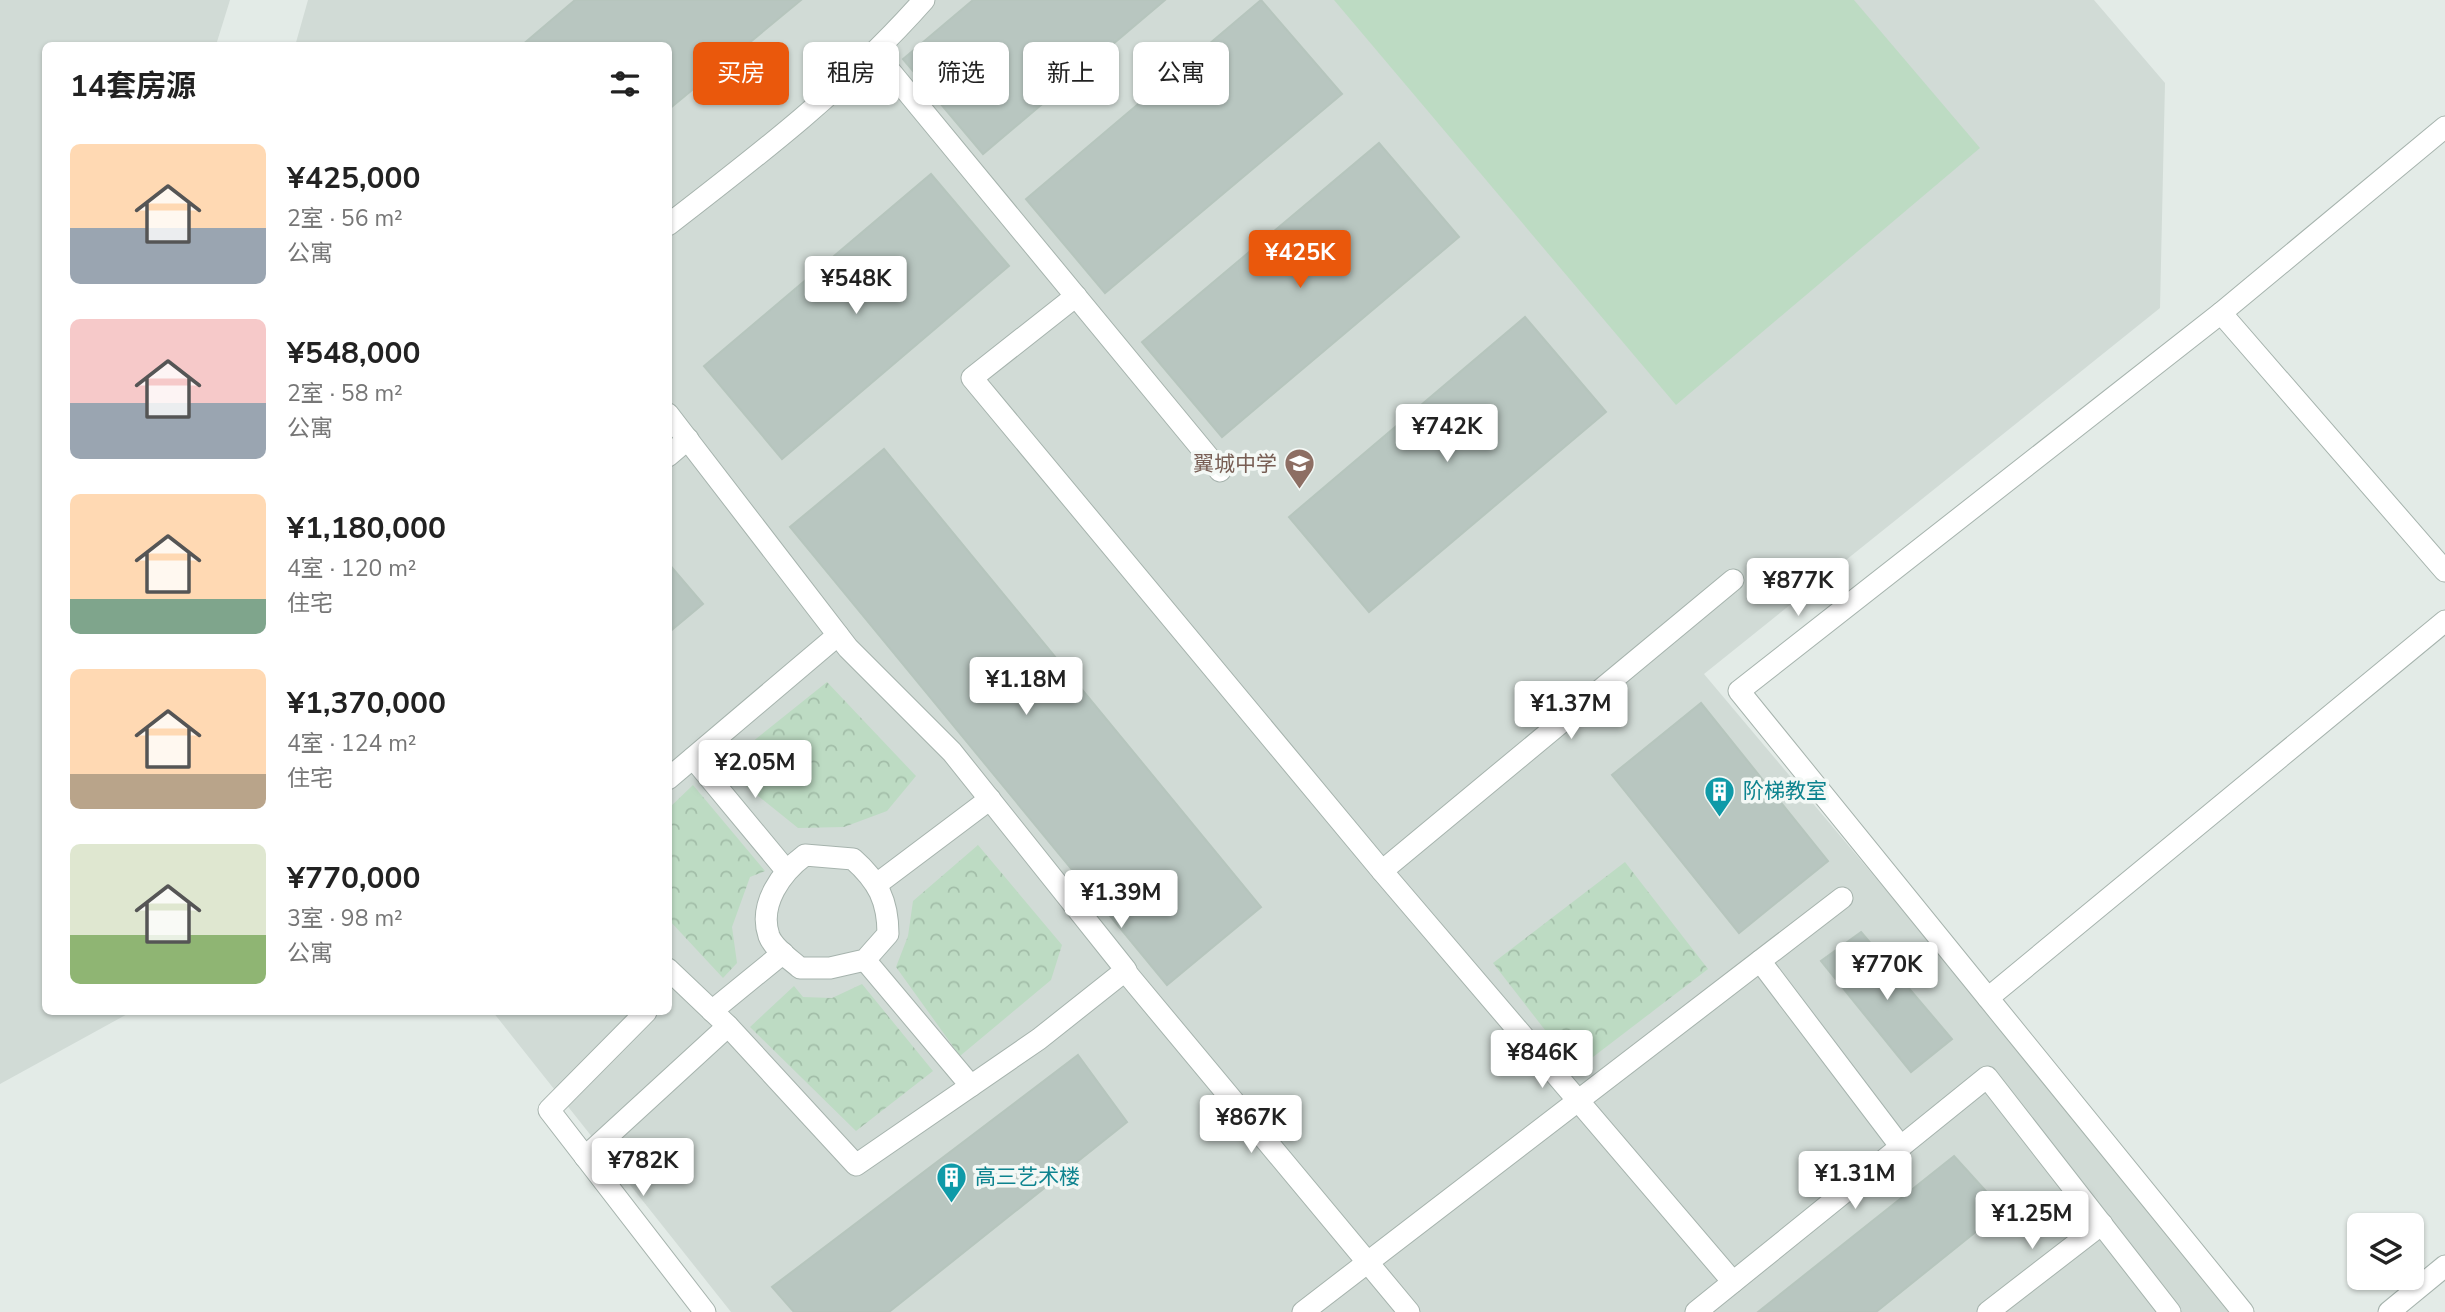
<!DOCTYPE html>
<html lang="zh">
<head>
<meta charset="utf-8">
<style>
  :root { --surface:#fff; --page:#f6f6f6; --text:#222; --muted:#767676; --accent:#ea580c }
  body { margin:0; font-family:"Nunito Sans","Noto Sans SC",sans-serif; background:var(--page); color:var(--text); height:100vh; display:flex; flex-direction:column; font-size:26px; white-space:nowrap }
  * { box-sizing:border-box; margin:0 }
  p { font-size:23px; color:var(--muted) }
  .icon { flex:none; width:38px; height:38px; fill:none; stroke:currentColor; stroke-width:2; stroke-linecap:round; stroke-linejoin:round }
  .map { position:relative; flex:1; overflow:hidden }
  .drawer { position:absolute; left:42px; top:42px; width:630px; height:973px; display:flex; flex-direction:column; background:var(--surface); border-radius:10px; box-shadow:0 2px 5px #0004 }
  .drawer>* { flex:none }
  .top-card { position:absolute; left:693px; top:42px; width:665px; height:63px; display:flex; gap:14px }
  .fabs { position:absolute; left:2347px; top:1213px; display:grid; gap:14px }
  .fabs a { display:grid; place-items:center; width:77px; height:77px; border-radius:10px; background:var(--surface); box-shadow:0 2px 5px #0004; font-size:35px }
  .price { position:absolute; translate:-50% -60px; padding:0 16px; border-radius:7px; background:#fff; color:#222; font-size:23px; line-height:46px; filter:drop-shadow(0 2px 4px #0008) }
  .price::after { content:''; position:absolute; left:50%; top:42px; width:21px; height:16px; margin-left:-10px; background:inherit; clip-path:polygon(0 0,100% 0,50% 100%) }
  .price.active { background:var(--accent); color:#fff }
  ul { padding:0; list-style:none }
  li { display:flex; align-items:center; gap:21px; height:175px; padding:0 28px }
  li span { display:grid; place-items:center; flex:none; width:196px; height:140px; border-radius:10px; color:#555 }
  li>.icon { margin-inline-start:auto }
  span .icon { width:84px; height:84px; fill:#fffc; stroke-width:1 }
  li b { font-size:30px }
  h2 { display:flex; justify-content:space-between; align-items:center; height:84px; padding:0 28px; font-size:30px }
  .tag { padding:0 24px; border-radius:10px; background:var(--surface); box-shadow:0 2px 5px #0004; font-size:24px; line-height:63px }
  .tag.active { background:var(--accent); color:#fff }
  .map>svg:first-child { display:block }
  .built { fill:#d1dbd6 }
  .forest { fill:url(#forest-crowns) }
  .garden { fill:#bddbc3 }
  .building { fill:#b8c6c0; stroke:#b6c5bd; stroke-width:2 }
  .lines { fill:none; stroke-linecap:round; stroke-linejoin:round }
  .minor-casing { stroke:#a6b3ad; stroke-width:23 }
  .minor { stroke:#fff; stroke-width:21 }
  .labels { text-anchor:middle; dominant-baseline:central; stroke-width:7; stroke-linejoin:round; paint-order:stroke }
  .education-label { font-size:21px; fill:#785e54; stroke:#f3f8f5; text-anchor:end }
  .culture-label { font-size:21px; fill:#0d838f; stroke:#f3f8f5; text-anchor:start }
</style>
</head>
<body>
<div class="map">
<svg width="2445" height="1312" viewBox="0 0 2445 1312">
  <defs>
    <pattern id="forest-crowns" width="20" height="18" patternUnits="userSpaceOnUse" patternTransform="scale(1.75)"><rect width="20" height="18" fill="#bddbc3"/><path d="M2 6a3 3 0 1 1 6 0M12 15a3 3 0 1 1 6 0" fill="none" stroke="#a2bda8"/></pattern>
  </defs>
  <rect width="100%" height="100%" fill="#e3ebe7"/>
  <g class="built">
    <path d="M 0,0 L 230,0 L 216,45 L 46,46 L 46,1012 L 131,1012 L 0,1084 Z"/>
    <path d="M 308,0 L 2094,0 L 2165,83 L 2160,308 L 1704,674 L 2241,1312 L 731,1312 L 493,1012 L 668,1012 L 668,46 L 295,46 Z"/>
  </g>
  <g class="forest">
    <path d="M 827,682 L 916,776 L 887,811 L 844,827 L 798,828 L 737,779 L 732,758 Z"/>
    <path d="M 693,785 L 765,871 L 750,877 L 732,927 L 737,963 L 723,978 L 669,920 L 669,808 Z"/>
    <path d="M 978,845 L 1062,945 L 1051,980 L 960,1056 L 896,967 L 908,936 L 913,901 Z"/>
    <path d="M 1625,862 L 1708,969 L 1576,1070 L 1493,963 Z"/>
    <path d="M 862,984 L 933,1071 L 856,1131 L 750,1027 L 794,986 L 803,997 L 832,998 Z"/>
  </g>
  <path class="garden" d="M 1334,0 L 1854,0 L 1980,148 L 1676,405 Z"/>
  <g class="building">
    <path d="M 575,0 L 801,0 L 668,110 L 668,46 L 521,46 Z"/>
    <path d="M 973,0 L 1165,0 L 983,154 L 903,59 Z"/>
    <path d="M 1261,0 L 1342,94 L 1105,293 L 1026,199 Z"/>
    <path d="M 1379,143 L 1459,237 L 1222,437 L 1142,342 Z"/>
    <path d="M 931,174 L 1009,266 L 782,459 L 704,366 Z"/>
    <path d="M 1525,317 L 1606,412 L 1369,612 L 1289,517 Z"/>
    <path d="M 884,449 L 1261,907 L 1167,985 L 790,527 Z"/>
    <path d="M 668,563 L 703,604 L 668,633 Z"/>
    <path d="M 1701,703 L 1828,861 L 1739,933 L 1612,775 Z"/>
    <path d="M 1861,932 L 1952,1039 L 1911,1072 L 1821,961 Z"/>
    <path d="M 1078,1055 L 1127,1122 L 889,1312 L 794,1312 L 772,1287 Z"/>
    <path d="M 1954,1156 L 2003,1210 L 1876,1312 L 1758,1312 Z"/>
  </g>
  <g class="lines">
    <defs>
      <g id="minor">
        <path d="M 876,54 L 1220,471"/>
        <path d="M 2445,127 L 2221,313 L 2445,571"/>
        <path d="M 668,225 C 760,154 847,87 924,0"/>
        <path d="M 1076,296 L 972,378 L 1382,871 L 1733,1282"/>
        <path d="M 668,414 L 848,648 L 952,752 L 1126,970 L 1039,1039 L 856,1165 L 728,1026 L 668,969"/>
        <path d="M 668,456 L 688,439"/>
        <path d="M 693,758 L 785,869"/>
        <path d="M 668,779 L 838,635"/>
        <path d="M 805,855 L 853,859 C 878,881 888,901 888,934 L 865,960 L 830,968 L 800,968 C 790,959 774,949 769,936 C 758,904 782,872 805,855 Z"/>
        <path d="M 1382,871 L 1733,580"/>
        <path d="M 877,884 L 990,799"/>
        <path d="M 865,960 L 971,1086"/>
        <path d="M 1760,961 L 1901,1147"/>
        <path d="M 1125,971 L 1409,1312"/>
        <path d="M 1988,998 L 1739,691 L 2221,313"/>
        <path d="M 712,1011 L 783,953"/>
        <path d="M 646,1012 L 549,1110 L 705,1312"/>
        <path d="M 585,1157 L 728,1026"/>
        <path d="M 1303,1312 L 1842,898"/>
        <path d="M 1696,1312 L 1987,1077 L 2170,1312"/>
        <path d="M 1988,1312 L 2102,1224"/>
        <path d="M 2243,1312 L 1988,998 L 2445,621"/>
        <path d="M 2389,1312 L 2445,1266"/>
      </g>
    </defs>
    <use href="#minor" class="minor-casing"/>
    <use href="#minor" class="minor"/>
  </g>
  <defs>
    <symbol id="school-pin" viewBox="-11 -11 22 30"><path d="M0 17L-7.5 6A9.5 9.5 0 1 1 7.5 6Z" fill="#8d6e63" stroke="#f3f8f5"/><path d="M0-5L7-2L0 1L-7-2ZM-4 1L0 2.5L4 1V4Q0 6-4 4Z" fill="#fff"/></symbol>
    <symbol id="building-pin" viewBox="-11 -11 22 30"><path d="M0 17L-7.5 6A9.5 9.5 0 1 1 7.5 6Z" fill="#0f9aa8" stroke="#f3f8f5"/><path d="M-4-6H4V6H1V3H-1V6H-4ZM-2.5-4.3h1.7v1.8h-1.7ZM.8-4.3h1.7v1.8H.8ZM-2.5-1h1.7V.8h-1.7ZM.8-1h1.7V.8H.8Z" fill="#fff"/></symbol>
  </defs>
  <g fill-rule="evenodd">
    <use href="#school-pin" x="1282" y="446" width="35" height="47"/>
    <use href="#building-pin" x="1702" y="774" width="35" height="47"/>
    <use href="#building-pin" x="934" y="1160" width="35" height="47"/>
  </g>
  <g class="labels">
    <g class="education-label">
      <text x="1277" y="464">翼城中学</text>
    </g>
    <g class="culture-label">
      <text x="1743" y="791">阶梯教室</text>
      <text x="975" y="1177">高三艺术楼</text>
    </g>
  </g>
</svg>
<div class="fabs">
<a><svg class="icon" aria-label="layers" viewBox="0 0 24 24"><path d="M12 4l9 5-9 5-9-5zM3 14l9 5 9-5"/></svg></a>
</div>
<b class="price active" style="left:1300px;top:290px">¥425K</b>
<b class="price" style="left:856px;top:316px">¥548K</b>
<b class="price" style="left:1447px;top:464px">¥742K</b>
<b class="price" style="left:1798px;top:618px">¥877K</b>
<b class="price" style="left:1026px;top:717px">¥1.18M</b>
<b class="price" style="left:1571px;top:741px">¥1.37M</b>
<b class="price" style="left:755px;top:800px">¥2.05M</b>
<b class="price" style="left:1121px;top:930px">¥1.39M</b>
<b class="price" style="left:1887px;top:1002px">¥770K</b>
<b class="price" style="left:1542px;top:1090px">¥846K</b>
<b class="price" style="left:1251px;top:1155px">¥867K</b>
<b class="price" style="left:643px;top:1198px">¥782K</b>
<b class="price" style="left:1855px;top:1211px">¥1.31M</b>
<b class="price" style="left:2032px;top:1251px">¥1.25M</b>
<div class="top-card">
<a class="tag active">买房</a>
<a class="tag">租房</a>
<a class="tag">筛选</a>
<a class="tag">新上</a>
<a class="tag">公寓</a>
</div>
<section class="drawer">
<h2>14套房源<svg class="icon" aria-label="filters" viewBox="0 0 24 24"><path d="M4 7h16M4 17h16"/><circle cx="9" cy="7" r="2"/><circle cx="15" cy="17" r="2"/></svg></h2>
<ul>
<li><span style="background:linear-gradient(#ffd9b3 60%,#9aa5b1 0)"><svg class="icon" aria-label="home" viewBox="0 0 24 24"><path d="M3 11l9-7 9 7M6 9v11h12V9"/></svg></span><div><b>¥425,000</b><p>2室 · 56 m²</p><p>公寓</p></div></li>
<li><span style="background:linear-gradient(#f6c9c9 60%,#9aa5b1 0)"><svg class="icon" aria-label="home" viewBox="0 0 24 24"><path d="M3 11l9-7 9 7M6 9v11h12V9"/></svg></span><div><b>¥548,000</b><p>2室 · 58 m²</p><p>公寓</p></div></li>
<li><span style="background:linear-gradient(#ffd9b3 75%,#7fa58c 0)"><svg class="icon" aria-label="home" viewBox="0 0 24 24"><path d="M3 11l9-7 9 7M6 9v11h12V9"/></svg></span><div><b>¥1,180,000</b><p>4室 · 120 m²</p><p>住宅</p></div></li>
<li><span style="background:linear-gradient(#ffd9b3 75%,#b9a48a 0)"><svg class="icon" aria-label="home" viewBox="0 0 24 24"><path d="M3 11l9-7 9 7M6 9v11h12V9"/></svg></span><div><b>¥1,370,000</b><p>4室 · 124 m²</p><p>住宅</p></div></li>
<li><span style="background:linear-gradient(#dfe7d0 65%,#8fb573 0)"><svg class="icon" aria-label="home" viewBox="0 0 24 24"><path d="M3 11l9-7 9 7M6 9v11h12V9"/></svg></span><div><b>¥770,000</b><p>3室 · 98 m²</p><p>公寓</p></div></li>
</ul>
</section>
</div>
</body>
</html>
